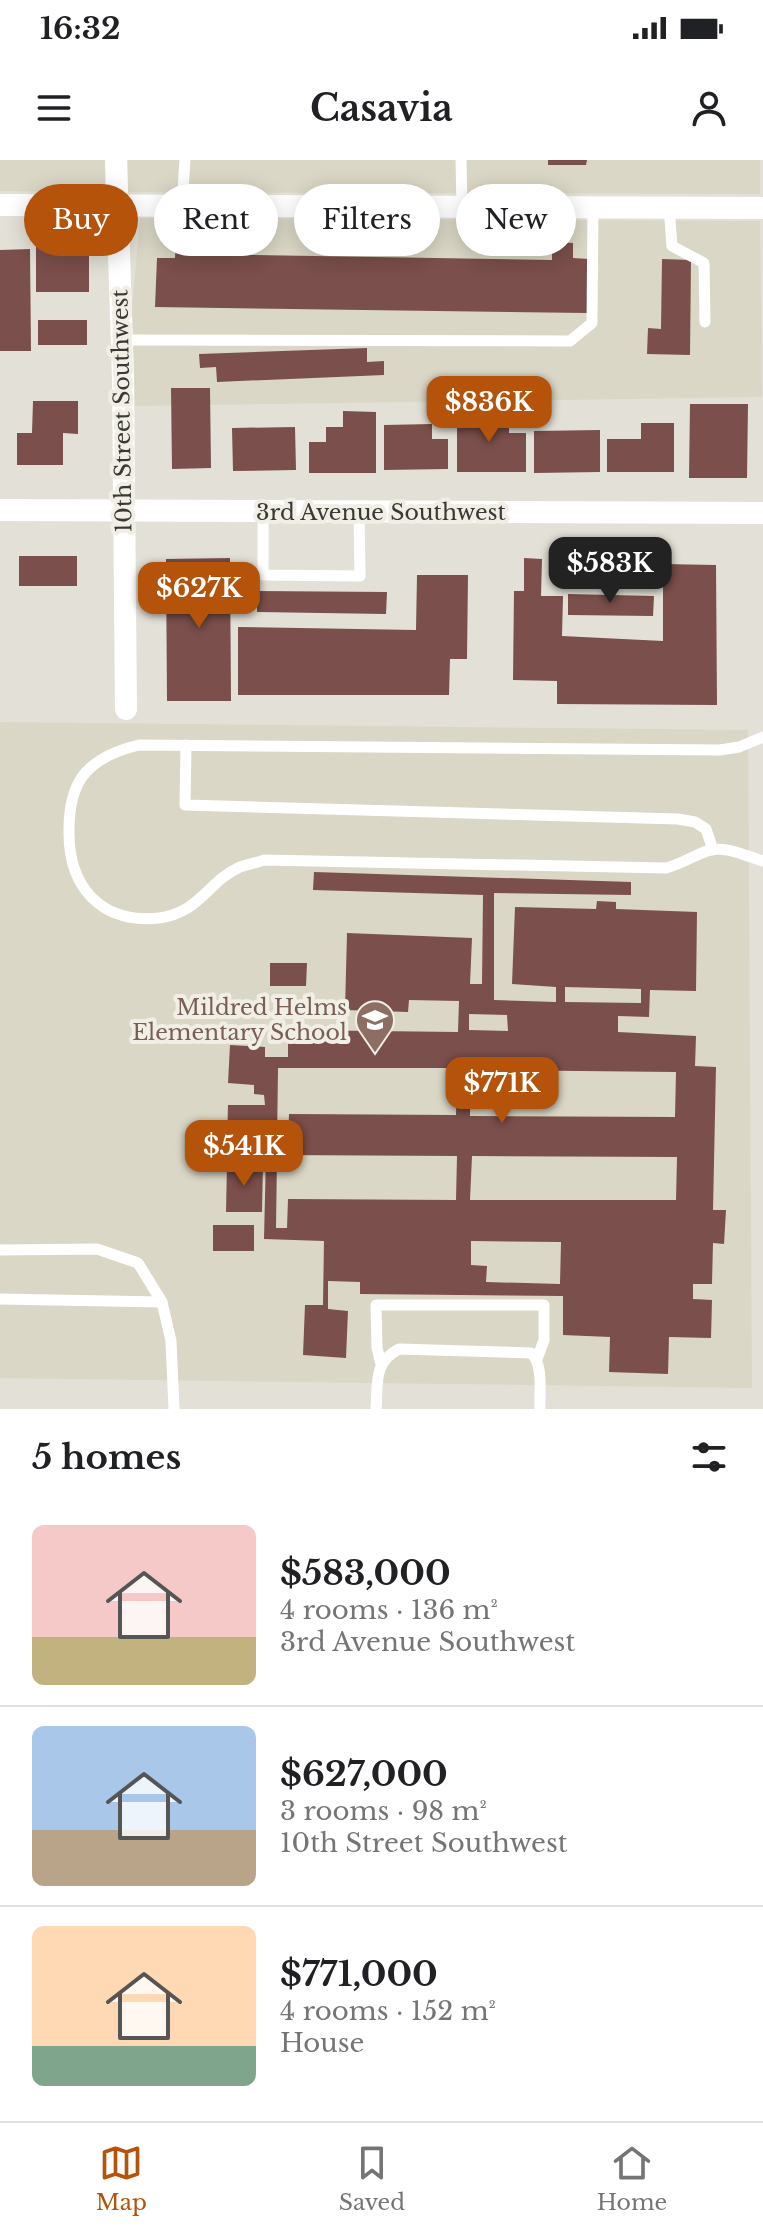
<!DOCTYPE html>
<html lang="en">
<head>
<meta charset="utf-8">
<style>
  :root { --surface:#fff; --page:#f6f6f6; --text:#202124; --muted:#757577; --line:#e0e0e0; --accent:#b45309 }
  body { margin:0; font-family:"Libre Baskerville",serif; background:var(--page); color:var(--text); height:100vh; display:flex; flex-direction:column; font-size:30px; white-space:nowrap }
  * { box-sizing:border-box; margin:0 }
  p { font-size:26px; color:var(--muted) }
  .icon { flex:none; width:44px; height:44px; fill:none; stroke:currentColor; stroke-width:2; stroke-linecap:round; stroke-linejoin:round }
  .map { position:relative; height:1249px; overflow:hidden }
  .side { display:flex; flex-direction:column; background:var(--surface); flex:1 }
  .side>* { flex:none }
  .hud { position:absolute; left:24px; top:24px; width:716px; height:72px; display:flex; gap:16px }
  .price { position:absolute; translate:-50% -68px; padding:0 18px; border-radius:16px; background:var(--accent); color:#fff; font-size:26px; line-height:52px; filter:drop-shadow(0 2px 4px #0008) }
  .price::after { content:''; position:absolute; left:50%; top:48px; width:24px; height:18px; margin-left:-12px; background:inherit; clip-path:polygon(0 0,100% 0,50% 100%) }
  .price.current { background:#222; color:#fff }
  ul { padding:0; list-style:none }
  li { display:flex; align-items:center; gap:24px; height:200px; padding:0 32px }
  li+li { border-top:2px solid var(--line) }
  li span { display:grid; place-items:center; flex:none; width:224px; height:160px; border-radius:12px; color:#555 }
  li>.icon { margin-inline-start:auto }
  span .icon { width:96px; height:96px; fill:#fffc; stroke-width:1 }
  li b { font-size:34px }
  h2 { display:flex; justify-content:space-between; align-items:center; height:96px; padding:0 32px; font-size:34px }
  .chip { padding:0 28px; border-radius:36px; background:var(--surface); box-shadow:0 4px 20px #0003; font-size:28px; line-height:72px }
  .chip.current { background:var(--accent); color:#fff }
  .status { display:flex; justify-content:space-between; align-items:center; height:56px; padding:0 40px; background:var(--surface); direction:ltr }
  .status svg { height:22px; fill:currentColor }
  header { display:flex; justify-content:space-between; align-items:center; height:104px; padding:0 32px; background:var(--surface); font-size:36px; font-weight:700 }
  .tabs { display:flex; justify-content:space-around; align-items:center; height:112px; border-top:2px solid var(--line); background:var(--surface); font-size:22px; color:var(--muted) }
  .tabs a { display:grid; justify-items:center; gap:4px }
  .tabs .current { color:var(--accent) }
  .map>svg:first-child { display:block }
  .built { fill:#dad7c6 }
  .building { fill:#7b4f4b; fill-rule:evenodd }
  .lines { fill:none; stroke-linecap:round; stroke-linejoin:round }
  .lane { stroke:#fff; stroke-width:11 }
  .street { stroke:#fff; stroke-width:22 }
  .labels { text-anchor:middle; dominant-baseline:central; stroke-width:8; stroke-linejoin:round; paint-order:stroke }
  .street-label { font-size:22px; fill:#393835; stroke:#f0eee5 }
  .education-label { font-size:22px; fill:#785e54; stroke:#f0eee5; text-anchor:end }
</style>
</head>
<body>
<div class="status"><b>16:32</b><svg viewBox="0 0 49 12"><path d="M0 12V9h3v3zM5 12V6h3v6zM10 12V3h3v9zM15 12V0h3v12zM26 1h20v11H26zM47 4h2v5h-2z"/></svg></div>
<header><svg class="icon" aria-label="menu" viewBox="0 0 24 24"><path d="M4 6h16M4 12h16M4 18h16"/></svg>Casavia<svg class="icon" aria-label="person" viewBox="0 0 24 24"><circle cx="12" cy="8" r="4"/><path d="M4 21q1-7 8-7t8 7"/></svg></header>
<div class="map">
<svg width="763" height="1249" viewBox="0 0 763 1249">
  <rect width="100%" height="100%" fill="#e3e1d7"/>
  <g class="built">
    <path d="M 0,0 L 105,0 L 105,32 L 0,31 Z"/>
    <path d="M 128,0 L 760,0 L 760,34 L 128,32 Z"/>
    <path d="M 140,58 L 760,61 L 762,237 L 135,246 L 132,149 Z"/>
    <path d="M 0,562 L 748,570 L 752,1228 L 0,1218 Z"/>
  </g>
  <g class="building">
    <path d="M 548,0 L 587,0 L 586,5 L 548,5 Z"/>
    <path d="M 176,81 L 196,82 L 196,94 L 552,100 L 552,82 L 573,83 L 573,98 L 589,99 L 587,153 L 155,147 L 157,98 L 175,98 Z"/>
    <rect x="36" y="87" width="53" height="45"/>
    <path d="M 30,89 L 31,191 L 0,191 L 0,90 Z"/>
    <path d="M 662,99 L 691,100 L 690,195 L 647,194 L 648,168 L 661,169 Z"/>
    <rect x="38" y="160" width="49" height="25"/>
    <path d="M 367,188 L 367,202 L 384,201 L 384,215 L 217,222 L 216,207 L 200,208 L 199,194 Z"/>
    <path d="M 171,228 L 210,228 L 211,308 L 172,309 Z"/>
    <path d="M 33,241 L 78,241 L 78,274 L 63,273 L 63,305 L 17,305 L 17,273 L 32,273 Z"/>
    <path d="M 690,244 L 748,244 L 747,318 L 689,318 Z"/>
    <path d="M 343,251 L 376,252 L 376,313 L 309,313 L 309,282 L 326,282 L 326,267 L 343,267 Z"/>
    <path d="M 457,253 L 509,253 L 509,273 L 526,273 L 526,312 L 457,312 Z"/>
    <path d="M 641,263 L 674,263 L 674,312 L 607,312 L 607,279 L 641,279 Z"/>
    <path d="M 432,264 L 432,279 L 448,279 L 448,309 L 384,310 L 384,265 Z"/>
    <path d="M 295,267 L 296,310 L 233,311 L 232,268 Z"/>
    <path d="M 600,270 L 600,312 L 534,313 L 534,271 Z"/>
    <rect x="19" y="396" width="58" height="30"/>
    <path d="M 230,398 L 231,541 L 167,541 L 166,399 Z"/>
    <path d="M 524,398 L 542,399 L 541,436 L 563,436 L 562,476 L 663,481 L 663,404 L 716,405 L 717,545 L 557,544 L 557,521 L 513,520 L 514,431 L 524,431 Z"/>
    <path d="M 417,415 L 468,415 L 467,499 L 450,499 L 449,535 L 238,535 L 238,467 L 416,470 Z"/>
    <path d="M 257,431 L 387,432 L 386,454 L 257,452 Z"/>
    <path d="M 568,434 L 654,436 L 653,456 L 568,455 Z"/>
    <path d="M 314,712 L 631,722 L 631,735 L 494,733 L 494,840 L 556,842 L 556,827 L 512,824 L 515,747 L 596,749 L 597,741 L 616,742 L 616,749 L 697,752 L 696,831 L 650,830 L 649,857 L 618,856 L 618,872 L 696,876 L 695,906 L 716,907 L 713,1050 L 726,1050 L 724,1084 L 713,1083 L 712,1124 L 693,1124 L 693,1139 L 712,1140 L 711,1178 L 669,1177 L 668,1214 L 609,1212 L 610,1177 L 563,1175 L 563,1136 L 360,1134 L 360,1122 L 328,1121 L 328,1149 L 348,1151 L 346,1198 L 303,1195 L 305,1145 L 323,1145 L 324,1081 L 264,1079 L 266,994 L 253,993 L 253,986 L 227,985 L 228,945 L 265,945 L 264,935 L 254,934 L 254,925 L 228,923 L 230,885 L 265,887 L 265,897 L 288,897 L 288,870 L 458,872 L 459,841 L 409,840 L 408,852 L 345,850 L 347,773 L 472,778 L 470,824 L 482,824 L 483,735 L 313,730 ZM 565,827 L 641,829 L 641,843 L 565,842 ZM 469,854 L 507,855 L 508,871 L 469,870 ZM 278,908 L 457,908 L 456,955 L 289,954 L 288,983 L 277,983 ZM 471,910 L 676,912 L 675,957 L 470,956 ZM 277,995 L 457,996 L 456,1040 L 288,1039 L 287,1068 L 276,1068 ZM 472,996 L 677,997 L 676,1040 L 470,1040 ZM 471,1081 L 561,1082 L 560,1124 L 486,1122 L 487,1106 L 471,1105 Z"/>
    <path d="M 270,803 L 307,803 L 306,826 L 270,826 Z"/>
    <path d="M 227,1004 L 263,1004 L 262,1052 L 226,1052 Z"/>
    <rect x="213" y="1065" width="41" height="26"/>
  </g>
  <g class="lines">
    <g class="lane">
      <path d="M 461,0 L 462,47"/>
      <path d="M 182,45 L 185,0"/>
      <path d="M 669,47 L 672,86 L 704,103 L 705,162"/>
      <path d="M 121,180 L 570,181 L 592,163 L 593,47"/>
      <path d="M 263,352 L 263,415 L 360,416 L 359,352"/>
      <path d="M 763,577 L 739,587 L 720,590 L 139,585 C 118,590 95,599 82,617 C 71,633 69,652 69,670 C 68,726 100,764 159,758 C 200,753 208,721 240,707 C 248,704 257,703 264,700 L 666,708 C 681,704 693,696 707,691 C 725,685 746,696 763,701"/>
      <path d="M 186,585 L 185,645 L 678,659 L 695,662 L 706,669 L 713,690"/>
      <path d="M 0,1090 L 97,1089 L 138,1103 L 162,1142 L 171,1181 L 174,1249"/>
      <path d="M 0,1139 L 162,1142"/>
      <path d="M 381,1204 L 377,1188 L 376,1145 L 544,1145 L 544,1180 L 537,1199"/>
      <path d="M 376,1249 C 378,1224 373,1202 399,1189 L 531,1193 C 544,1205 539,1232 540,1249"/>
    </g>
    <g class="street">
      <path d="M 116,0 L 123,218 L 126,549"/>
      <path d="M 0,45 L 763,48"/>
      <path d="M 0,350 L 763,353"/>
    </g>
  </g>
  <defs>
    <symbol id="school-pin" viewBox="-11 -11 22 30"><path d="M0 17L-7.5 6A9.5 9.5 0 1 1 7.5 6Z" fill="#8d6e63" stroke="#f0eee5"/><path d="M0-5L7-2L0 1L-7-2ZM-4 1L0 2.5L4 1V4Q0 6-4 4Z" fill="#fff"/></symbol>
  </defs>
  <g fill-rule="evenodd">
    <use href="#school-pin" x="353" y="838" width="44" height="60"/>
  </g>
  <g class="labels">
    <g class="street-label">
      <text transform="translate(122 251) rotate(-91)">10th Street Southwest</text>
      <text x="381" y="352">3rd Avenue Southwest</text>
    </g>
    <g class="education-label">
      <text x="347" y="847">Mildred Helms<tspan x="347" dy="25">Elementary School</tspan></text>
    </g>
  </g>
</svg>
<b class="price" style="left:489px;top:284px">$836K</b>
<b class="price current" style="left:610px;top:445px">$583K</b>
<b class="price" style="left:199px;top:470px">$627K</b>
<b class="price" style="left:502px;top:965px">$771K</b>
<b class="price" style="left:244px;top:1028px">$541K</b>
<div class="hud">
<a class="chip current">Buy</a>
<a class="chip">Rent</a>
<a class="chip">Filters</a>
<a class="chip">New</a>
</div>
</div>
<section class="side">
<h2>5 homes<svg class="icon" aria-label="filters" viewBox="0 0 24 24"><path d="M4 7h16M4 17h16"/><circle cx="9" cy="7" r="2"/><circle cx="15" cy="17" r="2"/></svg></h2>
<ul>
<li><span style="background:linear-gradient(#f6c9c9 70%,#c2b280 0)"><svg class="icon" aria-label="home" viewBox="0 0 24 24"><path d="M3 11l9-7 9 7M6 9v11h12V9"/></svg></span><div><b>$583,000</b><p>4 rooms · 136 m²</p><p>3rd Avenue Southwest</p></div></li>
<li><span style="background:linear-gradient(#a9c7e8 65%,#b9a48a 0)"><svg class="icon" aria-label="home" viewBox="0 0 24 24"><path d="M3 11l9-7 9 7M6 9v11h12V9"/></svg></span><div><b>$627,000</b><p>3 rooms · 98 m²</p><p>10th Street Southwest</p></div></li>
<li><span style="background:linear-gradient(#ffd9b3 75%,#7fa58c 0)"><svg class="icon" aria-label="home" viewBox="0 0 24 24"><path d="M3 11l9-7 9 7M6 9v11h12V9"/></svg></span><div><b>$771,000</b><p>4 rooms · 152 m²</p><p>House</p></div></li>
</ul>
</section>
<nav class="tabs">
<a class="current"><svg class="icon" aria-label="map" viewBox="0 0 24 24"><path d="M3 6l6-2 6 2 6-2v14l-6 2-6-2-6 2zM9 4v14M15 6v14"/></svg>Map</a>
<a><svg class="icon" aria-label="saved" viewBox="0 0 24 24"><path d="M7 4h10v16l-5-4-5 4z"/></svg>Saved</a>
<a><svg class="icon" aria-label="home" viewBox="0 0 24 24"><path d="M3 11l9-7 9 7M6 9v11h12V9"/></svg>Home</a>
</nav>
</body>
</html>
